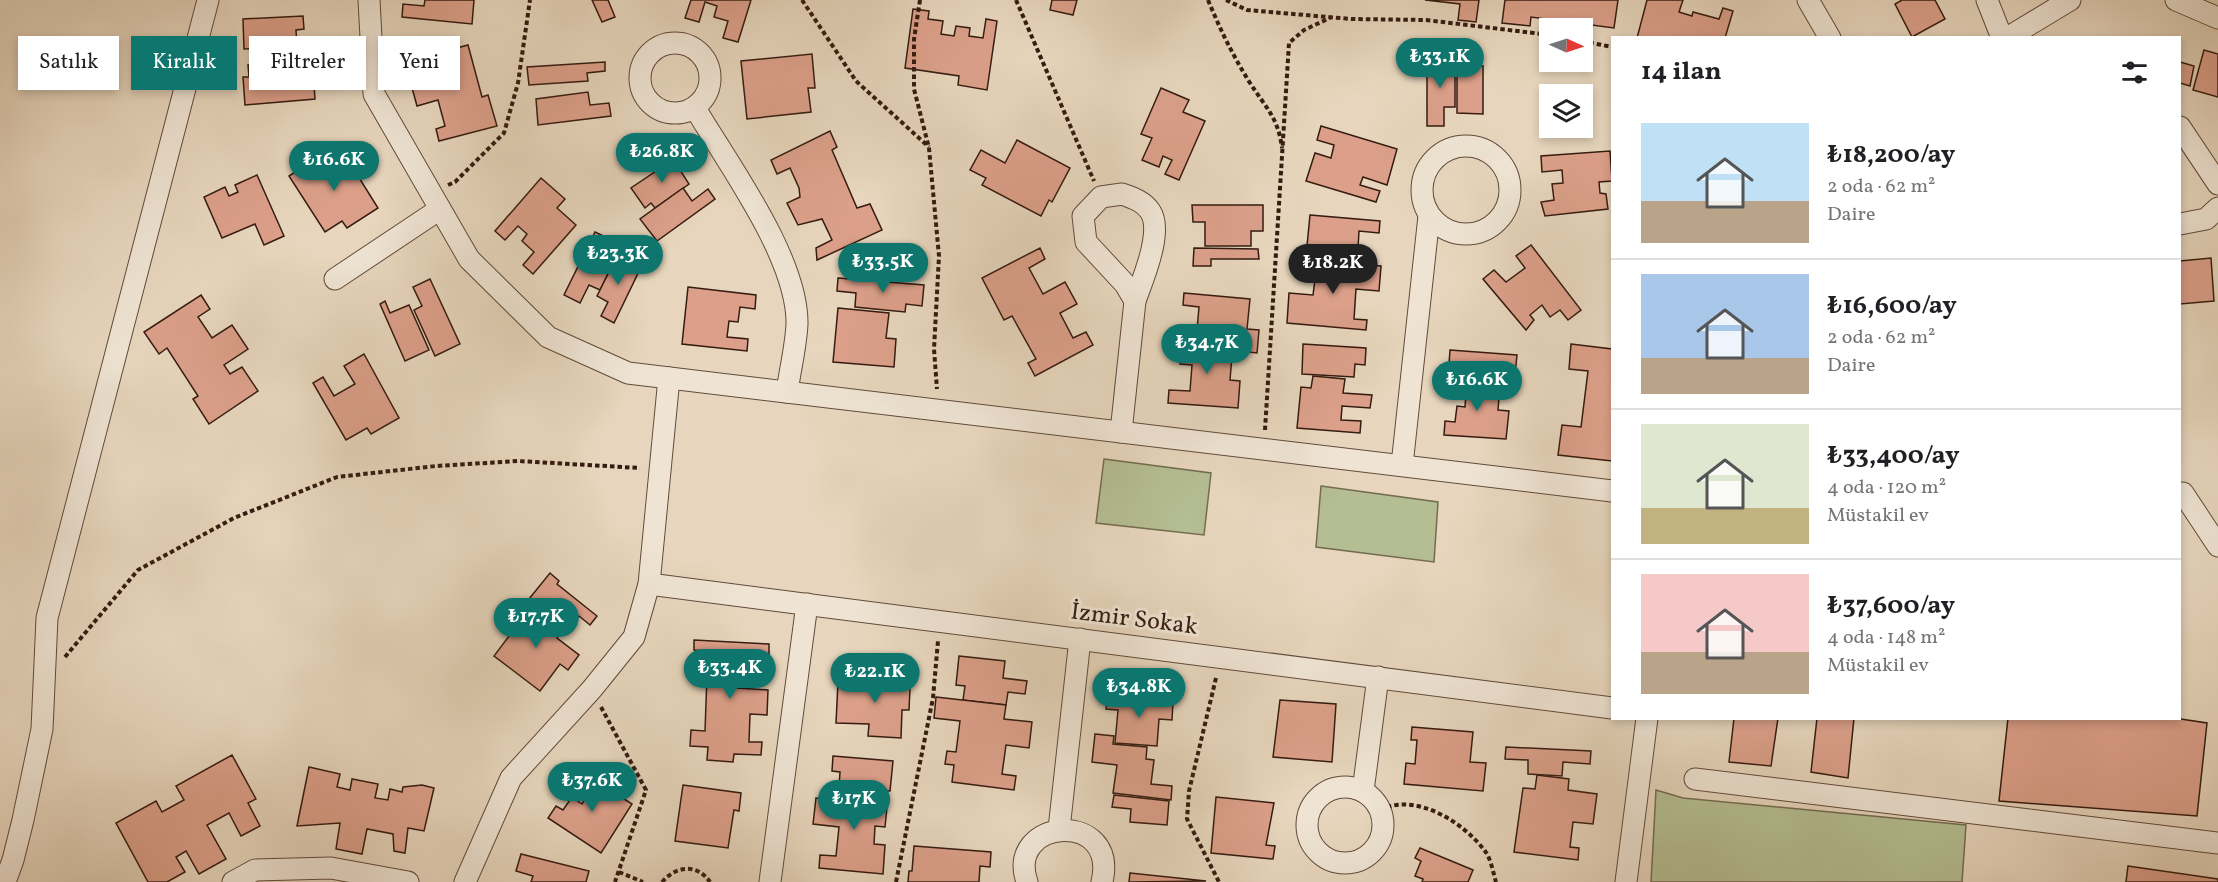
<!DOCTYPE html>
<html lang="tr">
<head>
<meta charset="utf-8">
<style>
  :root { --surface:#fff; --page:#f6f6f6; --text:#202124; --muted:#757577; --line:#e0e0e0; --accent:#0f766e }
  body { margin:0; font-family:Vollkorn,serif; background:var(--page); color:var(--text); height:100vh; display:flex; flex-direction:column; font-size:22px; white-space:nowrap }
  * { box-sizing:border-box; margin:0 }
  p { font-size:20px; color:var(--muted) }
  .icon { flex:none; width:33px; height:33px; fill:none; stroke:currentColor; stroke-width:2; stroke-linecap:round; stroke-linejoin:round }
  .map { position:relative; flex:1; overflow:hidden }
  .panel { position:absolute; left:1611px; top:36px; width:570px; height:684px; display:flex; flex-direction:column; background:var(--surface); border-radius:0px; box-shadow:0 3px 9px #0003 }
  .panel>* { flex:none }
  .hud { position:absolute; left:18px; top:36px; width:570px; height:54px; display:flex; gap:12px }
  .needle { width:39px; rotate:93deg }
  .controls { position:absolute; left:1539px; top:18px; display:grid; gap:12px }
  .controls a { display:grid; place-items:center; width:54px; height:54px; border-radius:0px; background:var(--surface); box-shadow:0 3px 9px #0003; font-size:30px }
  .price { position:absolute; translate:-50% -51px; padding:0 14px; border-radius:21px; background:var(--accent); color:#fff; font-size:20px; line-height:39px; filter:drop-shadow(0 2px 3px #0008) }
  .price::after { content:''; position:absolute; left:50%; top:36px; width:18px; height:14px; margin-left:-9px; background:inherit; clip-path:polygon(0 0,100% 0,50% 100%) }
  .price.selected { background:#222; color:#fff }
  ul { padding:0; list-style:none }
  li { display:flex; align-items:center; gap:18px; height:150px; padding:0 30px }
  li+li { border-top:2px solid var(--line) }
  li span { display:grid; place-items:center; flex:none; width:168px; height:120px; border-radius:0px; color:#555 }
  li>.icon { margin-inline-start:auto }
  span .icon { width:72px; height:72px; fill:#fffc; stroke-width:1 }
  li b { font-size:26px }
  h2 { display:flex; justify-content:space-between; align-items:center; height:72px; padding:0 30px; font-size:26px }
  .tag { padding:0 21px; border-radius:0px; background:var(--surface); box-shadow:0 3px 9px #0003; font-size:21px; line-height:54px }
  .tag.selected { background:var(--accent); color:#fff }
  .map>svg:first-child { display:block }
  .green { fill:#b4be92; stroke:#746c51; stroke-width:1.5 }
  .building { fill:#dca08a; stroke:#351b10; stroke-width:1.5 }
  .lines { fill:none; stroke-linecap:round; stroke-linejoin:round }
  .minor-casing { stroke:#624a3b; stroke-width:23 }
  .path { stroke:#351b10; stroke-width:4; stroke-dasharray:4.5 3; stroke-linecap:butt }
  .minor { stroke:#efe4d4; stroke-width:21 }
  .labels { text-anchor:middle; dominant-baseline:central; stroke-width:6; stroke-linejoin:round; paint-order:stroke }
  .street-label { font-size:24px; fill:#351b10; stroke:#efe4d4 }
</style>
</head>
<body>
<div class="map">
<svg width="2218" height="882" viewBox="0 0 2218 882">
  <rect width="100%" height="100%" fill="#e7d6bd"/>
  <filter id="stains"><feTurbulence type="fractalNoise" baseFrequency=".00333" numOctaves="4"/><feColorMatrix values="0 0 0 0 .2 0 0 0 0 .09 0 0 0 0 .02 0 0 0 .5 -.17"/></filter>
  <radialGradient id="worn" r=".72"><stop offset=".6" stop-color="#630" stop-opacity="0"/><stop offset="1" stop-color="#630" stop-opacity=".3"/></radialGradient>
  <g class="green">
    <path d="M 1104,459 L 1211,473 L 1204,535 L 1096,523 Z"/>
    <path d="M 1321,486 L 1438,502 L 1434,562 L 1316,547 Z"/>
    <path d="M 1656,790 L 1683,798 L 1966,825 L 1962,882 L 1651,882 Z"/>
  </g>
  <g class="building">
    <path d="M 425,0 L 474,0 L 472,24 L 402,17 L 403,4 L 424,6 Z"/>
    <path d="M 592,0 L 608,0 L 615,17 L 602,22 Z"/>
    <path d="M 691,0 L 751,0 L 738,42 L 723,38 L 728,21 L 714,17 L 717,6 L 705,2 L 699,22 L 685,18 Z"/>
    <path d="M 1052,0 L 1077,0 L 1073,15 L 1050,10 Z"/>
    <path d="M 1425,0 L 1479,0 L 1476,22 L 1458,20 L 1460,4 Z"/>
    <path d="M 1505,0 L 1618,0 L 1614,28 L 1531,17 L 1530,26 L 1502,23 Z"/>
    <path d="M 1647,0 L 1683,0 L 1679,12 L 1692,16 L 1693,12 L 1719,19 L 1723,8 L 1733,11 L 1725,38 L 1637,38 Z"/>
    <path d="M 1902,0 L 1935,0 L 1945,19 L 1912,37 L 1895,4 Z"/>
    <path d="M 913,9 L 929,11 L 928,19 L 943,21 L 941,34 L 954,36 L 956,26 L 970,28 L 969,36 L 983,38 L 986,19 L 997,21 L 987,90 L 958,85 L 959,76 L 905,68 Z"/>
    <path d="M 303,16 L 304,29 L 296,30 L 297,47 L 244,49 L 243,19 Z"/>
    <path d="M 468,45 L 482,97 L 488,95 L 497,126 L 439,141 L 436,129 L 445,126 L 438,100 L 417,106 L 405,62 Z"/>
    <path d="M 290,49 L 291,60 L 319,57 L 319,74 L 294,76 L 295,86 L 314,85 L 315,99 L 245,105 L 243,77 L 249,77 L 248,65 L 259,64 L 258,51 Z"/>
    <path d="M 2204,50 L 2218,54 L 2218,97 L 2193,90 Z"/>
    <path d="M 812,54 L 815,88 L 808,88 L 811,112 L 747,119 L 741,61 Z"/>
    <path d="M 1427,57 L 1455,58 L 1455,107 L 1444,107 L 1444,126 L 1427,126 Z"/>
    <path d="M 605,62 L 605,71 L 587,73 L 588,81 L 529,85 L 527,67 Z"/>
    <path d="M 2180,62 L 2194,66 L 2190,86 L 2180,83 Z"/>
    <path d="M 1457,66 L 1483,66 L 1483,114 L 1457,113 Z"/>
    <path d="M 1161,88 L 1189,100 L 1183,112 L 1205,121 L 1179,180 L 1165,174 L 1172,160 L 1163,156 L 1159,167 L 1142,160 L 1152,138 L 1141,134 Z"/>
    <path d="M 588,92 L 590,105 L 609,103 L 611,116 L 538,125 L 536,99 Z"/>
    <path d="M 1321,126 L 1397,149 L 1387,185 L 1363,177 L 1360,185 L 1380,191 L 1376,202 L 1306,181 L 1315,153 L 1331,158 L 1334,145 L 1317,140 Z"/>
    <path d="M 830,131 L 837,147 L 832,150 L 857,208 L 870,204 L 882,230 L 817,260 L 816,248 L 832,240 L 822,219 L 798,225 L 787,203 L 800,197 L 799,188 L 790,168 L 777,174 L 771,160 Z"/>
    <path d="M 1017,140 L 1070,168 L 1052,202 L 1049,200 L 1041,216 L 982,185 L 986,178 L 970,170 L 981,150 L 1005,163 Z"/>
    <path d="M 1610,151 L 1612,181 L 1599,182 L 1600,193 L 1606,194 L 1608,209 L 1545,216 L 1541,202 L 1554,200 L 1552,184 L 1563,183 L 1562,170 L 1542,172 L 1541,156 Z"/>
    <path d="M 343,152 L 378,208 L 347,228 L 342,221 L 325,232 L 289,176 L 314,160 L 318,168 Z"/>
    <path d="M 683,153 L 688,160 L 678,167 L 689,184 L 655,208 L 651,203 L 645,208 L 631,188 Z"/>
    <path d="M 257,175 L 284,236 L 264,245 L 255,224 L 222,238 L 204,197 L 225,187 L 229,196 L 238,192 L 235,185 Z"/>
    <path d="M 541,178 L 565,199 L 557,208 L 576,225 L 533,274 L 523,265 L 534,252 L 522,241 L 527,234 L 518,226 L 505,240 L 495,231 Z"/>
    <path d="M 683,188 L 692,201 L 708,189 L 715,199 L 657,241 L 640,219 Z"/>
    <path d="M 1192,205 L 1263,205 L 1263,231 L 1251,231 L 1251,246 L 1205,246 L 1205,222 L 1193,222 Z"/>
    <path d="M 1310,215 L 1380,221 L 1379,233 L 1359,231 L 1357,265 L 1316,261 L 1317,247 L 1307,246 Z"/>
    <path d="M 595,232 L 622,245 L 600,290 L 589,285 L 580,303 L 564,295 Z"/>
    <path d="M 1531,245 L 1581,310 L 1568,320 L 1560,310 L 1550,317 L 1542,305 L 1530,315 L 1534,320 L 1526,330 L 1483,279 L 1494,270 L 1506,282 L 1525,268 L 1516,256 Z"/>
    <path d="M 1040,248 L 1045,259 L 1029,268 L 1043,294 L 1065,282 L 1077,304 L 1060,313 L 1073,338 L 1086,332 L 1093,345 L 1035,376 L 1028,363 L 1036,359 L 1012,316 L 1004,320 L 982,278 Z"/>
    <path d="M 1194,248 L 1258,249 L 1259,259 L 1211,259 L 1211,266 L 1193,266 Z"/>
    <path d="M 618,254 L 642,265 L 614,323 L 601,316 L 608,302 L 597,296 Z"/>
    <path d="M 2211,258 L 2214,301 L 2180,304 L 2180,261 Z"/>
    <path d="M 1310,260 L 1381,266 L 1379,291 L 1356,289 L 1354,319 L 1367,320 L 1366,330 L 1287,323 L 1289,293 L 1313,295 L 1315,279 L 1309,278 Z"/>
    <path d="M 838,278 L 924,285 L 922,306 L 906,304 L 905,312 L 855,307 L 856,293 L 837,291 Z"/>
    <path d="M 430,279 L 460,344 L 435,356 L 414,310 L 422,306 L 413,287 Z"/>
    <path d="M 688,287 L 756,295 L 755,309 L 740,307 L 738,322 L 729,321 L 727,337 L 748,339 L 747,351 L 682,344 Z"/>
    <path d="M 1184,293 L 1250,299 L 1247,329 L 1259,330 L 1257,353 L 1232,350 L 1233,344 L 1196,341 L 1199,307 L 1183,305 Z"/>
    <path d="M 201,295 L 210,309 L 198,317 L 212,338 L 232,325 L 248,349 L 224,365 L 230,374 L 242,367 L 258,391 L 209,424 L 193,399 L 198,396 L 167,348 L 159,354 L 144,332 Z"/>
    <path d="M 385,301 L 390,313 L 409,305 L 429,350 L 405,361 L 380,304 Z"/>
    <path d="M 838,308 L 889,313 L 886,338 L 896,339 L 894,367 L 833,362 Z"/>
    <path d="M 1173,339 L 1233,344 L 1230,380 L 1240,381 L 1238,408 L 1168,403 L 1169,390 L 1190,391 L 1192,365 L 1180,364 L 1181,354 L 1171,354 Z"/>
    <path d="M 1303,344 L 1366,348 L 1365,365 L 1355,364 L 1354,377 L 1302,374 Z"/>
    <path d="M 1571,344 L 1612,349 L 1612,461 L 1558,455 L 1562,425 L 1581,427 L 1588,371 L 1569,369 Z"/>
    <path d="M 1450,350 L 1517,355 L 1514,384 L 1467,380 L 1468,366 L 1449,364 Z"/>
    <path d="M 364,354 L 399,418 L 371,434 L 367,428 L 346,440 L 313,383 L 323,377 L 334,396 L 355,384 L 344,366 Z"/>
    <path d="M 1313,376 L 1345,379 L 1343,393 L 1372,395 L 1370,408 L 1342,406 L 1341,420 L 1361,421 L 1360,433 L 1297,428 L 1301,387 L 1311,388 Z"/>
    <path d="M 1439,381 L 1500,385 L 1498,410 L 1509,411 L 1506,439 L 1444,435 L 1445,421 L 1455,422 L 1457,406 L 1465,407 L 1466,393 L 1439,391 Z"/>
    <path d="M 550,573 L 559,581 L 557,584 L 597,616 L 590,625 L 579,616 L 568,630 L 529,599 Z"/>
    <path d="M 541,609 L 565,627 L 557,638 L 579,655 L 568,670 L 560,664 L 540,691 L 494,656 L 527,612 L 534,618 Z"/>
    <path d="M 694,640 L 769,644 L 769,658 L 751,657 L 750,681 L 737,680 L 737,688 L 768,690 L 767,715 L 750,714 L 749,742 L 762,742 L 761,755 L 734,754 L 733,762 L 707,760 L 708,747 L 690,746 L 691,730 L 705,731 L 707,675 L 704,674 L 705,651 L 694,650 Z"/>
    <path d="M 959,656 L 1005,661 L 1003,678 L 1027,681 L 1025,694 L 1008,692 L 1006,705 L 963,700 L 965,686 L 956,685 Z"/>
    <path d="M 872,670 L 904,672 L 903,688 L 910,688 L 909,710 L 902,710 L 901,738 L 868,736 L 869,724 L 836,723 L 838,682 L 871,684 Z"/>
    <path d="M 1108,695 L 1173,701 L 1172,720 L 1159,719 L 1157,746 L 1115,743 L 1118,710 L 1106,709 Z"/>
    <path d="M 936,697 L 1006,705 L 1004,719 L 1032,722 L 1029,748 L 1006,745 L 1002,774 L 1016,776 L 1014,790 L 952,782 L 954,765 L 945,764 L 947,751 L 956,752 L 960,721 L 934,718 Z"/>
    <path d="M 1280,700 L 1336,704 L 1332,762 L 1273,757 Z"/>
    <path d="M 1734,718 L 1778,718 L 1771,766 L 1729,762 Z"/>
    <path d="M 1817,718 L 1854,718 L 1848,778 L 1811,772 Z"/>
    <path d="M 2008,718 L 2174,718 L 2207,723 L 2197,816 L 1999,801 Z"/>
    <path d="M 1412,727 L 1473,732 L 1470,762 L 1486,763 L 1483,791 L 1404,784 L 1406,763 L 1415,764 L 1417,740 L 1411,740 Z"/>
    <path d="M 1095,734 L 1114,736 L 1113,744 L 1147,747 L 1146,759 L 1154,760 L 1151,784 L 1172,786 L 1171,800 L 1113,793 L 1117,765 L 1092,762 Z"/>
    <path d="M 1506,747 L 1591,751 L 1590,764 L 1563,762 L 1562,776 L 1528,774 L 1528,760 L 1505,759 Z"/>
    <path d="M 232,755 L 256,799 L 248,803 L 260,826 L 241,836 L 229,813 L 207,825 L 226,859 L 199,874 L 186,851 L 176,857 L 185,872 L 167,882 L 148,882 L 116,823 L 156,801 L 162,812 L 184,800 L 176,786 Z"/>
    <path d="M 833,756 L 893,761 L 890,791 L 839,787 L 840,772 L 832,771 Z"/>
    <path d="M 309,767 L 340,774 L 337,787 L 350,790 L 352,779 L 378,784 L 375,798 L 388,800 L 390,789 L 402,792 L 403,787 L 422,785 L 434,788 L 424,831 L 408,828 L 405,853 L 394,851 L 393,834 L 367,829 L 362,854 L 336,849 L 340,823 L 297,826 Z"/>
    <path d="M 578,769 L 632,804 L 601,853 L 548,818 L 556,806 L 563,810 L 572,797 L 582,804 L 588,794 L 569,782 Z"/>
    <path d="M 1537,775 L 1569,779 L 1568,790 L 1597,794 L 1593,824 L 1573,822 L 1570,847 L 1579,848 L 1578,860 L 1514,852 L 1523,788 L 1535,789 Z"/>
    <path d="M 683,785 L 741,793 L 739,811 L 734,810 L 728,848 L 675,841 Z"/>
    <path d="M 847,789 L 879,792 L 878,806 L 887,807 L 885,827 L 875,826 L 874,844 L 885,845 L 883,874 L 819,868 L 820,855 L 836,856 L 839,827 L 813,824 L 816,798 L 846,801 Z"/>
    <path d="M 1114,795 L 1169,801 L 1167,825 L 1130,822 L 1131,809 L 1112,807 Z"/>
    <path d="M 1216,797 L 1274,803 L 1266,845 L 1275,846 L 1273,859 L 1211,853 Z"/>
    <path d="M 914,846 L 991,852 L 990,867 L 980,866 L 979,882 L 908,882 L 909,871 L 912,871 Z"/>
    <path d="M 1420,848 L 1473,870 L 1468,882 L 1422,882 L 1423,879 L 1415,876 L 1421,861 L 1415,858 Z"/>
    <path d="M 521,854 L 589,871 L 586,882 L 531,882 L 533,876 L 516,871 Z"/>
    <path d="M 2128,866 L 2218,879 L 2218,882 L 2126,882 Z"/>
    <path d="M 1130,873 L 1206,881 L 1129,882 Z"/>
  </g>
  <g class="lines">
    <defs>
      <g id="minor">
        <path d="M 369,0 L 374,94 L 469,259 L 548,337 L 628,373 L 1612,491"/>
        <path d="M 1808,0 L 1830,38"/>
        <path d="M 1987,0 L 2002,38"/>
        <path d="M 2176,0 L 2218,18"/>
        <path d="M 2007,38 L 2070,0"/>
        <circle cx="675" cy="78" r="35"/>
        <path d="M 695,108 C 728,164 798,258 797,324 C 796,346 790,370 787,392"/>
        <path d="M 2180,127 L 2218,184"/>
        <circle cx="1466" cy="190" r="44"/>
        <path d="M 1122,194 C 1133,198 1143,201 1150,211 C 1164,231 1142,281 1135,301 L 1125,284 L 1086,242 L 1083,216 L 1101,197 Z"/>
        <path d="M 2180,224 L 2206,219 L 2218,208"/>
        <path d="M 335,279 L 440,209"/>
        <path d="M 1121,432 L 1135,301"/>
        <path d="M 1402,465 L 1429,216"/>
        <path d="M 2183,493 L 2218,546"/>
        <path d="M 649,584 L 1612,708"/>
        <path d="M 1695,779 L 2218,843"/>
        <circle cx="1345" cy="825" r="38"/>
        <path d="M 1363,791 L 1378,677"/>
        <path d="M 1059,829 L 1080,639"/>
        <path d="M 5,882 L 13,860 L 23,820 L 42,729 L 47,618 L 208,0"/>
        <path d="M 233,882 L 255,870 L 331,868 L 408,882"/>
        <path d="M 465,882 L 511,778 L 592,689 L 634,637 L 649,584 L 669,378"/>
        <path d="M 770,882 L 807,604"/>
        <path d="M 1027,882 C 1005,818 1119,809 1102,882"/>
        <path d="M 1626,882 L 1647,718"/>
      </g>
    </defs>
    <use href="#minor" class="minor-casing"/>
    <g class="path">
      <path d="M 802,0 L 856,81 L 929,147"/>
      <path d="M 920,0 L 914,39 L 914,89 L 929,148 L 939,256 L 934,349 L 937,389"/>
      <path d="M 1016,0 L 1094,181"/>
      <path d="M 1208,0 C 1220,29 1233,56 1250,83 C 1266,108 1278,117 1282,148"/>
      <path d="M 1226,0 L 1247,10 L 1351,19 L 1426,20 L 1550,35"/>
      <path d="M 1582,41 L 1612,47"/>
      <path d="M 448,185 L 455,182 L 504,133 L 518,83 L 530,0"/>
      <path d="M 1265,430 L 1289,43 L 1304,30 L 1330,18"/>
      <path d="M 65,657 L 138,570 L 234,518 L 337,477 L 436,466 L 518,461 L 640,468"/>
      <path d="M 1216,678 L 1189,791 L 1187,819 L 1219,882"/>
      <path d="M 601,707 L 646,790 L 615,882"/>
      <path d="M 1380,810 C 1416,792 1463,822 1485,851 C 1491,859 1493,872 1496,882"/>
      <path d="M 619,872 L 643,882"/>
      <path d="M 662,882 C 676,866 697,863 710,882"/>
      <path d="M 896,882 L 933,698 L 938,641"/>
    </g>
    <use href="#minor" class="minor"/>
  </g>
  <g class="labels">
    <g class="street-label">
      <text transform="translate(1134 620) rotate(7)">İzmir Sokak</text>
    </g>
  </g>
  <rect width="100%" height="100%" filter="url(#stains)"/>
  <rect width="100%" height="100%" fill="url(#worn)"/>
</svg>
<div class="controls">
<a><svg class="needle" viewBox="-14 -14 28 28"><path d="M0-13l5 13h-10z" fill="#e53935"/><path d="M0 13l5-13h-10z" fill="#757577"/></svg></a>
<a><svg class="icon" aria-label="layers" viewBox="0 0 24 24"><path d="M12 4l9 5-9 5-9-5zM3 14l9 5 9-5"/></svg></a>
</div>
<b class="price" style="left:1440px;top:89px">₺33.1K</b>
<b class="price" style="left:662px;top:184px">₺26.8K</b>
<b class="price" style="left:334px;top:192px">₺16.6K</b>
<b class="price" style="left:618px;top:286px">₺23.3K</b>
<b class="price" style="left:883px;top:294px">₺33.5K</b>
<b class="price selected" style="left:1333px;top:295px">₺18.2K</b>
<b class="price" style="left:1207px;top:375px">₺34.7K</b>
<b class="price" style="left:1477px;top:412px">₺16.6K</b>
<b class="price" style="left:536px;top:649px">₺17.7K</b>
<b class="price" style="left:730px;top:700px">₺33.4K</b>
<b class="price" style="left:875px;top:704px">₺22.1K</b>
<b class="price" style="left:1139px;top:719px">₺34.8K</b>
<b class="price" style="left:592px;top:813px">₺37.6K</b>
<b class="price" style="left:854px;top:831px">₺17K</b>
<div class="hud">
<a class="tag">Satılık</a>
<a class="tag selected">Kiralık</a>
<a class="tag">Filtreler</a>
<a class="tag">Yeni</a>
</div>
<section class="panel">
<h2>14 ilan<svg class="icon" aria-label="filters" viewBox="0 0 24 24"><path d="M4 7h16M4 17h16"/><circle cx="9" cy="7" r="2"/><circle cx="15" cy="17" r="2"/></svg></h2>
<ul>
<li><span style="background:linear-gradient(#bfe0f5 65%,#b9a48a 0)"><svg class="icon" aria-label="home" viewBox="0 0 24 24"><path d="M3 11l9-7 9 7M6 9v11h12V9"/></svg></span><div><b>₺18,200/ay</b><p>2 oda · 62 m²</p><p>Daire</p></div></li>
<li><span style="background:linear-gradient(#a9c7e8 70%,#b9a48a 0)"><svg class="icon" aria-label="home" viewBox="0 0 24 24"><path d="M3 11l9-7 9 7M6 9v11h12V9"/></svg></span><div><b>₺16,600/ay</b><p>2 oda · 62 m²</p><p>Daire</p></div></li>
<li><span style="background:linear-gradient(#dfe7d0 70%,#c2b280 0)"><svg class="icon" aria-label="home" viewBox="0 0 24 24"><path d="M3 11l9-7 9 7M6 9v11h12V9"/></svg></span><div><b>₺33,400/ay</b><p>4 oda · 120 m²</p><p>Müstakil ev</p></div></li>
<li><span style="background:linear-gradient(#f6c9c9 65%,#b9a48a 0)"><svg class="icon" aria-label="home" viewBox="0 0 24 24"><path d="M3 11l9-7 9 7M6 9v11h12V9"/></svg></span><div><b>₺37,600/ay</b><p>4 oda · 148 m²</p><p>Müstakil ev</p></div></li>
</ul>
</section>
</div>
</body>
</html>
